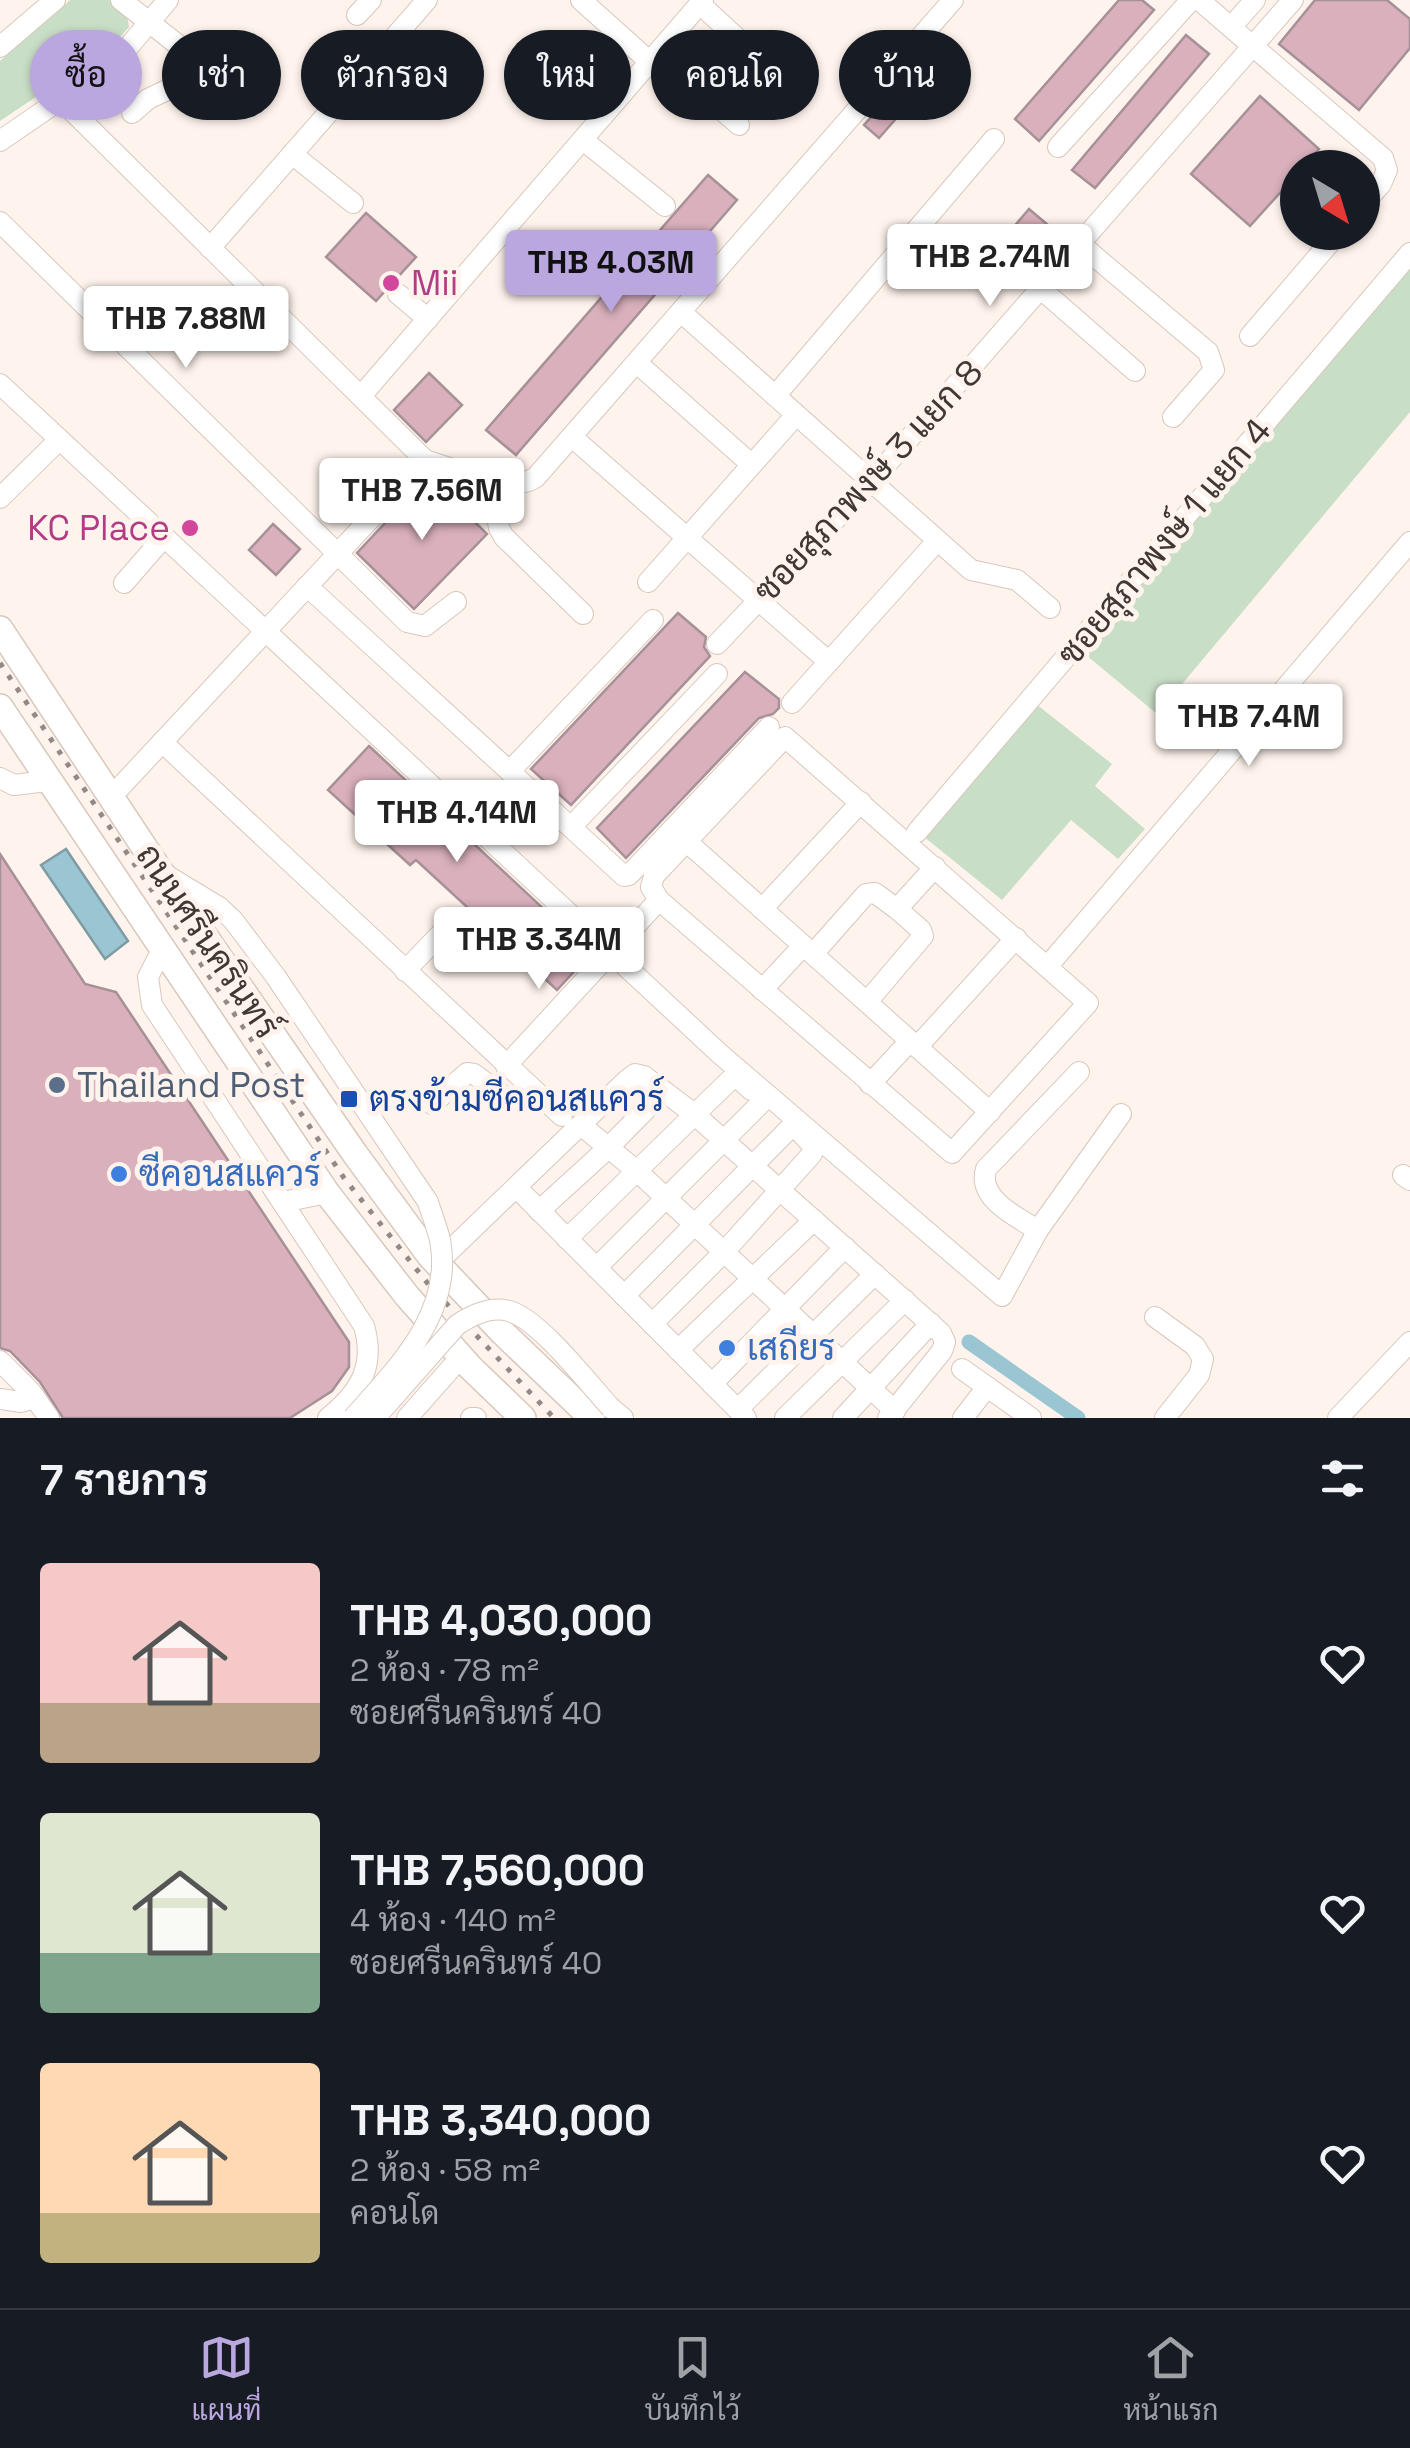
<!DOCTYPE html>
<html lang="th">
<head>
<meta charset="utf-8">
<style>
  :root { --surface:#171b24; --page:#242831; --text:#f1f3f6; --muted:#9ea1a6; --line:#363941; --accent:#bba7e0 }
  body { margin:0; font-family:"Space Grotesk",Sarabun,sans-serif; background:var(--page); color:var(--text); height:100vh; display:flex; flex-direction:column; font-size:38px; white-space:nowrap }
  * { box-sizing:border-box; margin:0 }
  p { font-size:32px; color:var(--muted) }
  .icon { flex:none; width:55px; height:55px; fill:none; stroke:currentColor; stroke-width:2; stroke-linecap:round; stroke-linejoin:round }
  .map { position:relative; height:1418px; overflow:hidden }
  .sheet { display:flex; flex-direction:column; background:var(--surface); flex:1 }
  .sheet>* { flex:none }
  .top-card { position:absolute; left:30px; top:30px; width:1350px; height:90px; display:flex; gap:20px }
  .needle { width:65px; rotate:142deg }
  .tools { position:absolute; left:1280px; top:150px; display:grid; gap:20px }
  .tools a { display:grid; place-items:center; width:100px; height:100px; border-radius:50%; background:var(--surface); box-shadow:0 2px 8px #0004; font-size:50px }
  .price { position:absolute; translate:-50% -85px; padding:0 22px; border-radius:10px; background:#fff; color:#222; font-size:32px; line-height:65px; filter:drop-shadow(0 2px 5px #0008) }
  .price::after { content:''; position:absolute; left:50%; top:60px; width:30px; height:22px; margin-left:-15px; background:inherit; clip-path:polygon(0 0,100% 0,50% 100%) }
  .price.selected { background:var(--accent); color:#111 }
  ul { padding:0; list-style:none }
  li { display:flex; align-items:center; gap:30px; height:250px; padding:0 40px }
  li span { display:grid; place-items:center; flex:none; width:280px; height:200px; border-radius:10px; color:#555 }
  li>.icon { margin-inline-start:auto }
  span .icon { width:120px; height:120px; fill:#fffc; stroke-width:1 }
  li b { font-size:42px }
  h2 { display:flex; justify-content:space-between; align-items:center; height:120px; padding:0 40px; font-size:42px }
  .tag { padding:0 35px; border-radius:45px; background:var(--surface); box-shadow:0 2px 8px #0004; font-size:35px; line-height:90px }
  .tag.selected { background:var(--accent); color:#111 }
  .tabs { display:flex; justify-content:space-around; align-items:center; height:140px; border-top:2px solid var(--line); background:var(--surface); font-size:28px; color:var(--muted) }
  .tabs a { display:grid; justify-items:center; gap:5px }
  .tabs .selected { color:var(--accent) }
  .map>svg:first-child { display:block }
  .green { fill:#c9dec7 }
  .water { fill:#9ac6d3; stroke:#7f9ba3; stroke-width:2.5 }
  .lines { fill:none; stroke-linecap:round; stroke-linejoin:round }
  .canal { stroke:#9ac6d3; stroke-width:15 }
  .building { fill:#d9b0bc; stroke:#a59197; stroke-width:2.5 }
  .minor-casing { stroke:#d8c7bc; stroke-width:22 }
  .major-casing { stroke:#d8c7bc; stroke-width:28 }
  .minor { stroke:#fff; stroke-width:20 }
  .major { stroke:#fff; stroke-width:25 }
  .rail { stroke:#938a85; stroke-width:5; stroke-dasharray:5 10; stroke-linecap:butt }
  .minor-bridge-casing { stroke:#d8c7bc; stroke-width:22; stroke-linecap:butt }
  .minor-bridge { stroke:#fff; stroke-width:20 }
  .hotel-dot { fill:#d1479c; stroke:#fff4ed; stroke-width:4 }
  .service-dot { fill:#5c6f8a; stroke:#fff4ed; stroke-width:4 }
  .transit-dot { fill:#1a4fb4; stroke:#fff4ed; stroke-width:4 }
  .shop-dot { fill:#3f7fe0; stroke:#fff4ed; stroke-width:4 }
  .labels { text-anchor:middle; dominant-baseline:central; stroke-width:10; stroke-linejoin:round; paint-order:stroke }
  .hotel-label { font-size:35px; fill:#b23c85; stroke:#fff4ed; text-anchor:start }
  .street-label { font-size:35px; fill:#3f3834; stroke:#fff4ed }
  .service-label { font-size:35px; fill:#4e5e75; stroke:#fff4ed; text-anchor:start }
  .transit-label { font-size:35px; fill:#164399; stroke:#fff4ed; text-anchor:start }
  .shop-label { font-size:35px; fill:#366cbe; stroke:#fff4ed; text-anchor:start }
</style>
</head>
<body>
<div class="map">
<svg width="1410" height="1418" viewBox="0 0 1410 1418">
  <rect width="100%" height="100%" fill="#fff4ed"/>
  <g class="green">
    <path d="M 70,0 L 109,0 L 127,15 L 129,27 L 112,46 L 0,121 L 0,61 Z"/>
    <path d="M 1410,262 L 1410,412 L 1157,714 L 1080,650 Z"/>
    <path d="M 1036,704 L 1112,764 L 1095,786 L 1145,829 L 1118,859 L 1071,820 L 1002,900 L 923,836 Z"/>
  </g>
  <path class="water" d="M 66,849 L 128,941 L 105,959 L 41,865 Z"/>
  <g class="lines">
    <path class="canal" d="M 969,1342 L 1078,1418"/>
  </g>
  <g class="building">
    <path d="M 1119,0 L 1142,0 L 1154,10 L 1039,141 L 1015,119 Z"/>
    <path d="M 1315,0 L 1387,0 L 1410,19 L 1410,48 L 1359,110 L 1279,44 Z"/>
    <path d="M 1186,35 L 1209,54 L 1095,188 L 1072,170 Z"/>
    <path d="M 1260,96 L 1319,149 L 1302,168 L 1298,168 L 1298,173 L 1250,226 L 1191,174 Z"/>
    <path d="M 886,101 L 900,114 L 879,138 L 864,125 Z"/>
    <path d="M 708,175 L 737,200 L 516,455 L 486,430 Z"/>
    <path d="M 1029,209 L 1049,226 L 990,295 L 970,278 Z"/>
    <path d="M 366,213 L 416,257 L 376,301 L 326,257 Z"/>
    <path d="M 429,373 L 462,405 L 426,442 L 394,410 Z"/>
    <path d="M 429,476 L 487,534 L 414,609 L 357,553 Z"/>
    <path d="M 273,524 L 300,549 L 276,575 L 249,550 Z"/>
    <path d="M 678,613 L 706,637 L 704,647 L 710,656 L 571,805 L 531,769 Z"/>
    <path d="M 745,672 L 779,699 L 779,708 L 773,714 L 759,718 L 626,858 L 597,828 Z"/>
    <path d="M 369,746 L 591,953 L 557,990 L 416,860 L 410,865 L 328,790 Z"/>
    <path d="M 0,854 L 85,984 L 116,992 L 349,1342 L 349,1367 L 332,1391 L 290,1418 L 63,1418 L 40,1382 L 10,1351 L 0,1348 Z"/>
  </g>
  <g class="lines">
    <defs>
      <g id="minor">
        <path d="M 121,0 L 239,93"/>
        <path d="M 581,0 L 650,62"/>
        <path d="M 1199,0 L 1383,158 L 1387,170 L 1381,184 L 1362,205"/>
        <path d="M 700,4 L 779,77"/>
        <path d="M 357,15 L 371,0"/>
        <path d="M 1231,27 L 1255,0"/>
        <path d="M 0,47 L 55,0"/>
        <path d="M 658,54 L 739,125"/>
        <path d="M 61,100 L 425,460"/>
        <path d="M 132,113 L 148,99 L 169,89 L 198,60"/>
        <path d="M 583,140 L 665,206"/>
        <path d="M 0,141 L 102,71 L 125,51 L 168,0"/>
        <path d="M 1058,147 L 1191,0"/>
        <path d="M 292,154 L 353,203"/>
        <path d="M 0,222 L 407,622 L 425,626 L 456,602"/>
        <path d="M 1080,244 L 1208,352 L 1214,370 L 1173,417"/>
        <path d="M 210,248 L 427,0"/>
        <path d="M 1041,289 L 1135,371"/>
        <path d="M 398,294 L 428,319"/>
        <path d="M 681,312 L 971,570 L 1017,580 L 1050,608"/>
        <path d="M 1250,336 L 1339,232"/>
        <path d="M 637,363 L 751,464"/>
        <path d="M 0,384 L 720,1054 L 1002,1296 L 1038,1230 C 1016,1217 977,1198 986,1169 L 1079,1072"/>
        <path d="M 361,396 L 703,0"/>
        <path d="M 775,396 L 994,139"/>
        <path d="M 572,437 L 829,662"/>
        <path d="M 491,480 L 499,528 L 504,537 L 583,614"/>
        <path d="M 0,498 L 59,440"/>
        <path d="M 648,582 L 796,415"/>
        <path d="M 124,583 L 164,537"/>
        <path d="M 307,586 L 624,876 L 629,875 L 769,727"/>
        <path d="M 717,644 L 871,482 L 1293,0"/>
        <path d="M 792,703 L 937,541"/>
        <path d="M 785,737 L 1088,1003 L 952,1153 L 659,900 L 651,887 L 654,876 Z"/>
        <path d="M 162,742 L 562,1116"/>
        <path d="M 510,771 L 653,620"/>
        <path d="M 0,778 L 14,785 L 47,781"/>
        <path d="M 111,797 L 425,460 C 452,468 513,495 536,477 L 953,0"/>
        <path d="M 571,827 L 717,674"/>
        <path d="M 917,832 L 1410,253"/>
        <path d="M 686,841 L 990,1112"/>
        <path d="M 166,875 L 219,907 L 233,920 L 276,977"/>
        <path d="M 762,909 L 861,802"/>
        <path d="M 163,948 L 148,977 L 152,1005 L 364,1326 C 376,1367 359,1393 328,1418"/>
        <path d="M 813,954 L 866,894 L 875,893 L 897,909 L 935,867"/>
        <path d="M 1047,967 L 1410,542"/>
        <path d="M 405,971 L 453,921"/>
        <path d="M 762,990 L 803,946"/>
        <path d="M 867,1002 L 923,936 L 921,930 L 897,909"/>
        <path d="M 917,1047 L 1016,938"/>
        <path d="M 506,1066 L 659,900"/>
        <path d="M 870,1084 L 910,1041"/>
        <path d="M 432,1104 L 467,1073 L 474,1074 L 509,1100 L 520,1098 L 532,1089"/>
        <path d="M 582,1126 L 638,1172 L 895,1411"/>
        <path d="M 1403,1175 L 1410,1180"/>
        <path d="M 517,1188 L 746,1418"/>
        <path d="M 283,1202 L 327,1193"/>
        <path d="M 539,1211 L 607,1149 L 662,1093"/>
        <path d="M 1038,1230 L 1121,1114"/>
        <path d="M 567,1239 L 730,1080 L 739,1079 L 751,1090"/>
        <path d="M 437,1263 L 627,1080 L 635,1074 L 644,1076 L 694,1114 L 941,1333 L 945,1342 L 942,1351 L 888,1418"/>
        <path d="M 596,1268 L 763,1101"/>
        <path d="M 624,1296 L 792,1126"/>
        <path d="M 1155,1317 L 1195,1346 L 1203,1359 L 1199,1375 L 1165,1418"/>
        <path d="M 652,1324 L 724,1252 L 811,1155 L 815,1148 L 800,1132"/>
        <path d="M 678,1350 L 814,1220"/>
        <path d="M 0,1361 L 30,1391 L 49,1418"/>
        <path d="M 962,1369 L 1031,1418"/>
        <path d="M 712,1384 L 845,1247"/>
        <path d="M 0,1399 L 21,1402 L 35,1398"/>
        <path d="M 611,1408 L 623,1418"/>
        <path d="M 738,1409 L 875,1274"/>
        <path d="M 407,1418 L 461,1357"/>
        <path d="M 471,1418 L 476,1418"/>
        <path d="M 785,1418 L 905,1300"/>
        <path d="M 843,1418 L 931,1323"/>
        <path d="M 963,1418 L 987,1387"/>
        <path d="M 1338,1418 L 1410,1342"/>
      </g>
      <g id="major">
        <path d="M 0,629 L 160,871 L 355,1154 L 430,1256 L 503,1333 L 592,1418"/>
        <path d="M 0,707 L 327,1193 L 407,1296 L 470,1367 L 523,1418"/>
      </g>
    </defs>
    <use href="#minor" class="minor-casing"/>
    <use href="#major" class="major-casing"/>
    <use href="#minor" class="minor"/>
    <use href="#major" class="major"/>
    <path class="rail" d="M 0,663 L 344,1178 L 429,1285 L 554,1418"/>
    <defs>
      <g id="minor-bridge">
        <path d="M 276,977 L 428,1202 C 432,1215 437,1227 440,1240 C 454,1313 397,1368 353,1418"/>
        <path d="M 375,1418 L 457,1325 C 472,1315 491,1306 509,1311 C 539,1319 588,1383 611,1408"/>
      </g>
    </defs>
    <use href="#minor-bridge" class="minor-bridge-casing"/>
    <use href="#minor-bridge" class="minor-bridge"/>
  </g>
  <g class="hotel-dot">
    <circle cx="391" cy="283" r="10"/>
    <circle cx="190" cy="528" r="10"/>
  </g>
  <circle class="service-dot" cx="57" cy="1085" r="10"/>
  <rect class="transit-dot" x="339" y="1089" width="20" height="20" rx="5"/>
  <g class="shop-dot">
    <circle cx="119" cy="1174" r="10"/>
    <circle cx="727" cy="1348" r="10"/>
  </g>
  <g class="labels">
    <g class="hotel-label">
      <text x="411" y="283">Mii</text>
      <text x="170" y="528" text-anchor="end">KC Place</text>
    </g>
    <g class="street-label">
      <text transform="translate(868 481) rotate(-47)">ซอยสุภาพงษ์ 3 แยก 8</text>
      <text transform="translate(1164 542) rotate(-50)">ซอยสุภาพงษ์ 1 แยก 4</text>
      <text transform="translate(208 941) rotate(56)">ถนนศรีนครินทร์</text>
    </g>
    <g class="service-label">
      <text x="77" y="1085">Thailand Post</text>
    </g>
    <g class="transit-label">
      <text x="369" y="1099">ตรงข้ามซีคอนสแควร์</text>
    </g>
    <g class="shop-label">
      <text x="139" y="1174">ซีคอนสแควร์</text>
      <text x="747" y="1348">เสถียร</text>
    </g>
  </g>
</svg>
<div class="tools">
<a><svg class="needle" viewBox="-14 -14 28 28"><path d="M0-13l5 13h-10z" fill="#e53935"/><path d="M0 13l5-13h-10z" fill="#9ea1a6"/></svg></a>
</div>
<b class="price" style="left:990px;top:309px">THB 2.74M</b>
<b class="price selected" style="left:611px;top:315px">THB 4.03M</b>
<b class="price" style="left:186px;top:371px">THB 7.88M</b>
<b class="price" style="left:422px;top:543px">THB 7.56M</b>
<b class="price" style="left:1249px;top:769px">THB 7.4M</b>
<b class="price" style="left:457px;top:865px">THB 4.14M</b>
<b class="price" style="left:539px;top:992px">THB 3.34M</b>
<div class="top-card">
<a class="tag selected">ซื้อ</a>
<a class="tag">เช่า</a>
<a class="tag">ตัวกรอง</a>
<a class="tag">ใหม่</a>
<a class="tag">คอนโด</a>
<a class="tag">บ้าน</a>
</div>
</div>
<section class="sheet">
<h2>7 รายการ<svg class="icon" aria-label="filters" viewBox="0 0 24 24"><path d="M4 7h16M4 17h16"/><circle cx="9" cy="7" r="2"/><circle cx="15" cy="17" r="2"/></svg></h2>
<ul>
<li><span style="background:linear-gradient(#f6c9c9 70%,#b9a48a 0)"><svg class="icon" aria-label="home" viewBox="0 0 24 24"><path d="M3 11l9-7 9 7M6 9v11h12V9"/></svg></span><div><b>THB 4,030,000</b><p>2 ห้อง · 78 m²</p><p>ซอยศรีนครินทร์ 40</p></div><svg class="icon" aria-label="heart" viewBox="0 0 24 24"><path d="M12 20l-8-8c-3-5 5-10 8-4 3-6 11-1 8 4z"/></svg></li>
<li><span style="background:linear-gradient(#dfe7d0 70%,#7fa58c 0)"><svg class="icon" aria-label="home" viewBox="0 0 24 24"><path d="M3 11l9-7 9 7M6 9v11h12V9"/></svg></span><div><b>THB 7,560,000</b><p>4 ห้อง · 140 m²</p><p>ซอยศรีนครินทร์ 40</p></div><svg class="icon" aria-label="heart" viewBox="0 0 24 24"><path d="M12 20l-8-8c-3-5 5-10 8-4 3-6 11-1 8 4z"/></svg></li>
<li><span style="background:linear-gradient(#ffd9b3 75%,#c2b280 0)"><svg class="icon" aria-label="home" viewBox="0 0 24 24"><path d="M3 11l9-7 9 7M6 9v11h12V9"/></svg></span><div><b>THB 3,340,000</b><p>2 ห้อง · 58 m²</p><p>คอนโด</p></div><svg class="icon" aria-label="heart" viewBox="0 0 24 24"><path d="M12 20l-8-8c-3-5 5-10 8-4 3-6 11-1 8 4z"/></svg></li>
</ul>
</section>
<nav class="tabs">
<a class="selected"><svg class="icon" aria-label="map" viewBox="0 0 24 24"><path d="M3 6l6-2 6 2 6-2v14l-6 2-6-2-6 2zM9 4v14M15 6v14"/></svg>แผนที่</a>
<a><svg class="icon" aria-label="saved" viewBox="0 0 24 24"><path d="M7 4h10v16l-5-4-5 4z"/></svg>บันทึกไว้</a>
<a><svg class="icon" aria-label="home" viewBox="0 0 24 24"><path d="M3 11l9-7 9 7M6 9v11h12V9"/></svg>หน้าแรก</a>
</nav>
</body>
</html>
